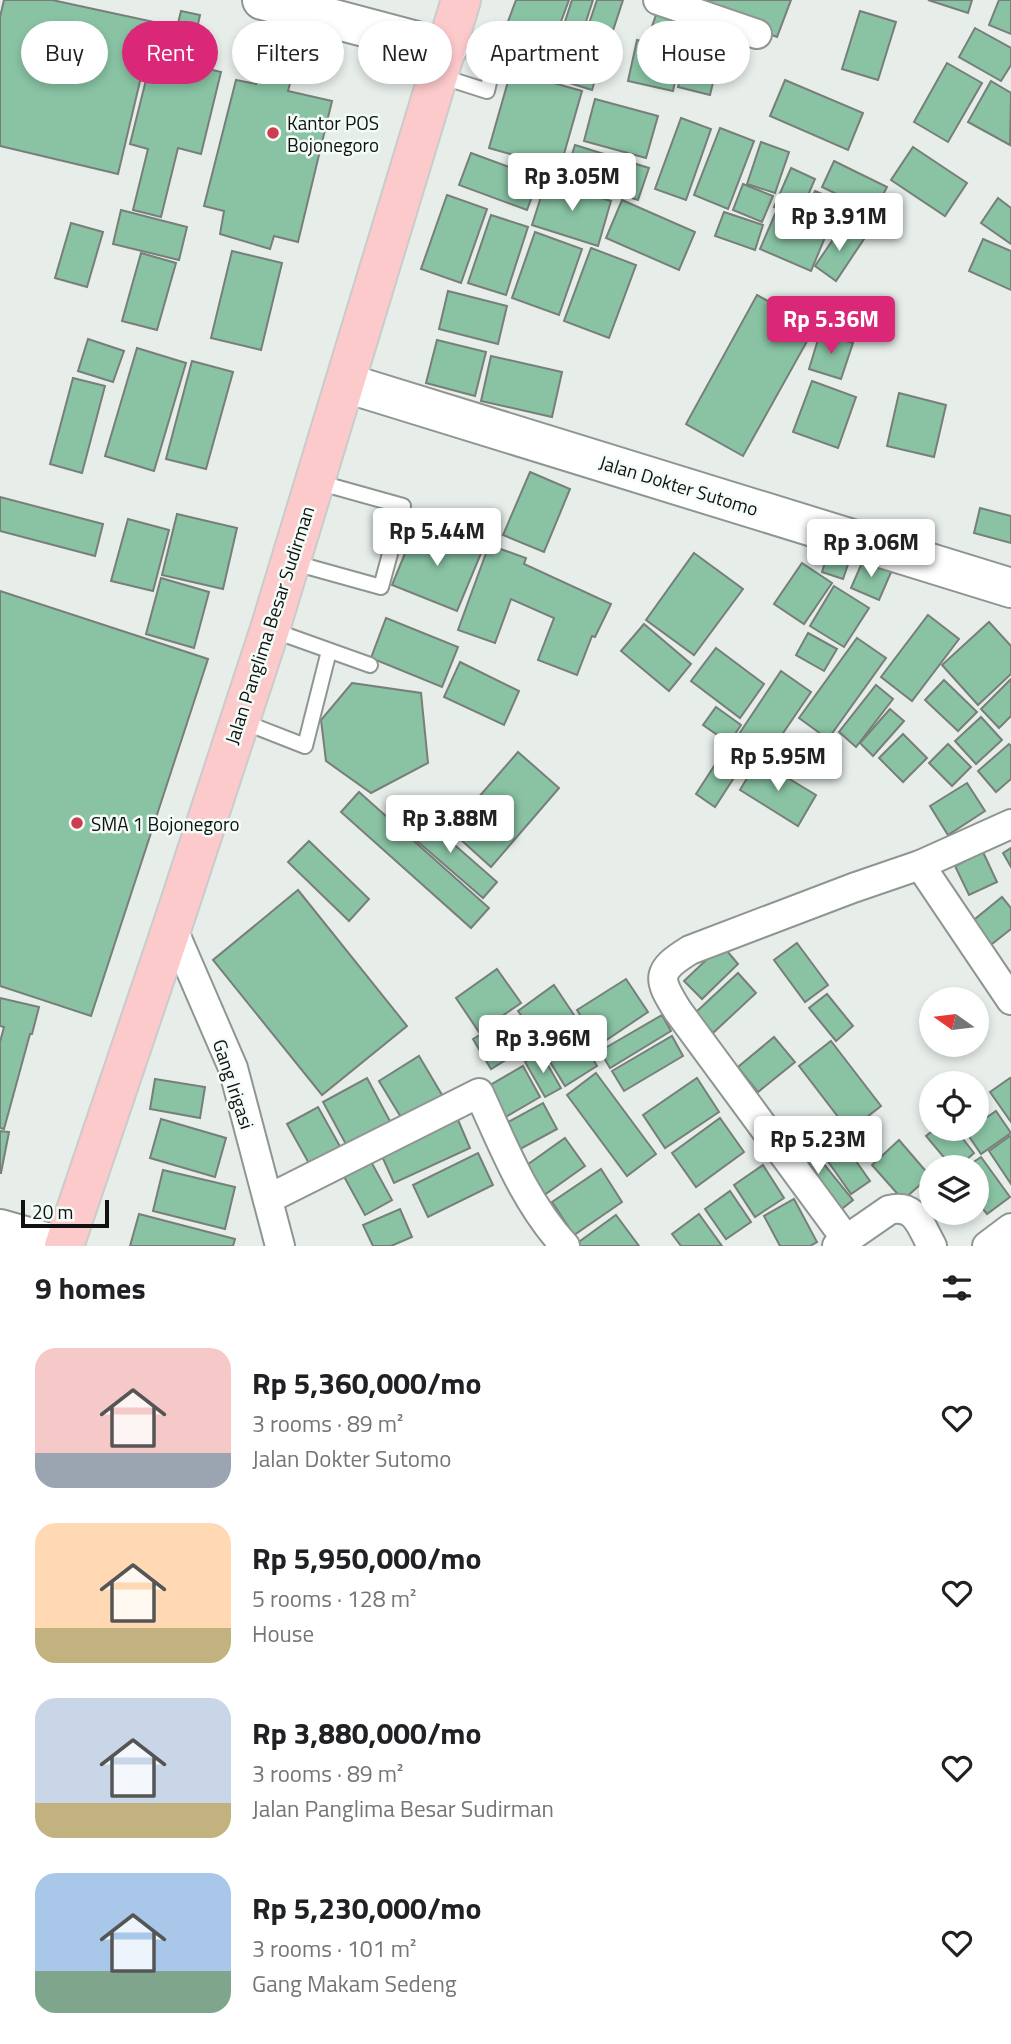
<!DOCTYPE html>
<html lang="en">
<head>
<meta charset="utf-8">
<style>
  :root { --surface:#fff; --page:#f6f6f6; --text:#202124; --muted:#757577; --accent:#db2777 }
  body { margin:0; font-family:"Titillium Web",sans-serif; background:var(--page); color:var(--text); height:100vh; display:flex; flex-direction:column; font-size:26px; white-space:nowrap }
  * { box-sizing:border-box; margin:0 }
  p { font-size:23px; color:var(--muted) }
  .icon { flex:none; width:38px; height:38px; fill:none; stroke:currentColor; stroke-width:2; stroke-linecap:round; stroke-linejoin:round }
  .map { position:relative; height:1246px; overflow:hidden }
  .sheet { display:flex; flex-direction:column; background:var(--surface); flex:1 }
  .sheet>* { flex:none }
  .guide { position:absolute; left:21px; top:21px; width:970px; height:63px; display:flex; gap:14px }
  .needle { width:46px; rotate:284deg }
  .buttons { position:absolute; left:919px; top:987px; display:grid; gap:14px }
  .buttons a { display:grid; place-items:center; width:70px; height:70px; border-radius:50%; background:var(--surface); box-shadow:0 4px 10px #0003; font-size:35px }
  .scale { position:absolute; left:21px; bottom:18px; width:88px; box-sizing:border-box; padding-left:7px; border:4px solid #0f1211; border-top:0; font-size:19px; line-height:24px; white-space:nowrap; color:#0f1211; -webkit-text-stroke:5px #f4fcf7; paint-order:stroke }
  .price { position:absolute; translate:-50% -60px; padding:0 16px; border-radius:7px; background:#fff; color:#222; font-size:23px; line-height:46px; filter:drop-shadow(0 2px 4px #0008) }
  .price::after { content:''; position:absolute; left:50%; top:42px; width:21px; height:16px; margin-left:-10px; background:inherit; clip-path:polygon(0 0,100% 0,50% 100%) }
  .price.on { background:var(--accent); color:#fff }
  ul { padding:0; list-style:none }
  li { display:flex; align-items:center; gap:21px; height:175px; padding:0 35px }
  li span { display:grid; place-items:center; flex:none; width:196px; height:140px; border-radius:21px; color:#555 }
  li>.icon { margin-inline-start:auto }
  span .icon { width:84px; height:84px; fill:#fffc; stroke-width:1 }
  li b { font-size:30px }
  h2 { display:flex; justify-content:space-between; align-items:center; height:84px; padding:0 35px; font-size:30px }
  .pill { padding:0 24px; border-radius:32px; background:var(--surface); box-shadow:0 4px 10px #0003; font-size:24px; line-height:63px }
  .pill.on { background:var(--accent); color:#fff }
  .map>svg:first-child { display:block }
  .building { fill:#89c3a4; stroke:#787e7a; stroke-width:2 }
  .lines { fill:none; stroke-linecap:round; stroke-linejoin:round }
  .service-casing { stroke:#8f9692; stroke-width:18 }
  .minor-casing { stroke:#8f9692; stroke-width:32 }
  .secondary-casing { stroke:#8f9692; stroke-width:42 }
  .primary-casing { stroke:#cacbcb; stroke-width:42 }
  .service { stroke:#fff; stroke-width:14 }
  .minor { stroke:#fff; stroke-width:28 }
  .secondary { stroke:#fff; stroke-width:38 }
  .primary { stroke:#fdcacc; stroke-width:38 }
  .poi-dot { fill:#cd3c51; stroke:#f4fcf7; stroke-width:2.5 }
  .labels { text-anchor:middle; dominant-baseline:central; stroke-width:5; stroke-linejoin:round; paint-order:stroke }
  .poi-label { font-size:19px; fill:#0f1211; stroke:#f4fcf7; text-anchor:start }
  .street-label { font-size:19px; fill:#0f1211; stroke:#f4fcf7 }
</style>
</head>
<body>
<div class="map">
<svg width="1011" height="1246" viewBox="0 0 1011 1246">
  <rect width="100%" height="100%" fill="#e7eeea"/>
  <g class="building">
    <path d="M 4,0 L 52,0 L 154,22 L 118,174 L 0,146 L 0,17 Z"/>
    <path d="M 516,0 L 569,0 L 553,43 L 506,27 Z"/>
    <path d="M 572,0 L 593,0 L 577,49 L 558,43 Z"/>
    <path d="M 597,0 L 623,0 L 603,61 L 579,53 Z"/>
    <path d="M 677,0 L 791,0 L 777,37 Z"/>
    <path d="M 928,0 L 972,0 L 968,13 Z"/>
    <path d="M 999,0 L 1011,0 L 1011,34 L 989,25 Z"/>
    <path d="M 181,11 L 200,15 L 189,65 L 169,60 Z"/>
    <path d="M 860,11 L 896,22 L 878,80 L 842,69 Z"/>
    <path d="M 657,12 L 691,24 L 682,50 L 648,38 Z"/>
    <path d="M 975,28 L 1011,48 L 1011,65 L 1001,81 L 959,57 Z"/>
    <path d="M 692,29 L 724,37 L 710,95 L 678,87 Z"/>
    <path d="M 515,37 L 552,52 L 543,76 L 506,62 Z"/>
    <path d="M 637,40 L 682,50 L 673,91 L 628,81 Z"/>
    <path d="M 557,54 L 599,67 L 592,90 L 550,77 Z"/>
    <path d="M 152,56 L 221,72 L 201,154 L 178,148 L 161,217 L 133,210 L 148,149 L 130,144 Z"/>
    <path d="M 947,63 L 982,83 L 948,142 L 914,122 Z"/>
    <path d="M 511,71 L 582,91 L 560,168 L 489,148 Z"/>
    <path d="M 260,72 L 291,80 L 288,91 L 332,101 L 298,242 L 274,236 L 270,249 L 220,234 L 224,211 L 204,206 L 236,80 L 256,84 Z"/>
    <path d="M 785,80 L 863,113 L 848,150 L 770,116 Z"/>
    <path d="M 991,81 L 1011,93 L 1010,145 L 968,122 Z"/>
    <path d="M 595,99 L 658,116 L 646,158 L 584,141 Z"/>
    <path d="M 681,118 L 711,129 L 686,200 L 655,189 Z"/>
    <path d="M 720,128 L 754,141 L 728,209 L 694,195 Z"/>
    <path d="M 761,142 L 789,152 L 775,193 L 747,184 Z"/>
    <path d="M 575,145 L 649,168 L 638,200 L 565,177 Z"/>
    <path d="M 913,147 L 967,183 L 945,216 L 891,180 Z"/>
    <path d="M 471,153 L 539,178 L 527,210 L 459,185 Z"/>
    <path d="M 834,161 L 887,187 L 874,212 L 822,187 Z"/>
    <path d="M 791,168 L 815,179 L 798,218 L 774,207 Z"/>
    <path d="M 546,181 L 611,201 L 598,246 L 532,225 Z"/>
    <path d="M 743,184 L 773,196 L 762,222 L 733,210 Z"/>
    <path d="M 815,191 L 848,205 L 837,229 L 804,214 Z"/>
    <path d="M 447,195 L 487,209 L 461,283 L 421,269 Z"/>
    <path d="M 998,198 L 1011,208 L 1011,244 L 981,223 Z"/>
    <path d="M 622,200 L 695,232 L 679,270 L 606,238 Z"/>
    <path d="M 121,210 L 187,227 L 179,260 L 113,244 Z"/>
    <path d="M 724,212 L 763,225 L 755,250 L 715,236 Z"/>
    <path d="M 775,214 L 826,235 L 811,271 L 760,249 Z"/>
    <path d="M 491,215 L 528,227 L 506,295 L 468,283 Z"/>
    <path d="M 71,223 L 103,232 L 87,287 L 55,278 Z"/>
    <path d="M 843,225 L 864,239 L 836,281 L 815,266 Z"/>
    <path d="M 535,232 L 582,249 L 559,315 L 512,298 Z"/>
    <path d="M 983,239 L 1011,251 L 1011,290 L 969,271 Z"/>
    <path d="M 591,248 L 636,265 L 609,338 L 564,321 Z"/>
    <path d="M 232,251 L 282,263 L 261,350 L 211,338 Z"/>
    <path d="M 141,253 L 176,263 L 157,330 L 122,321 Z"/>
    <path d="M 448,291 L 507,306 L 498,344 L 439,329 Z"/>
    <path d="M 757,295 L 815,327 L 743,456 L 686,424 Z"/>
    <path d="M 820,333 L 853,343 L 841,379 L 809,369 Z"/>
    <path d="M 88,339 L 124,351 L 113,382 L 78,371 Z"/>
    <path d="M 437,340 L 486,352 L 475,396 L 426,383 Z"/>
    <path d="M 137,348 L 186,363 L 154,471 L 105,456 Z"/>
    <path d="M 491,356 L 562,372 L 552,417 L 481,401 Z"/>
    <path d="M 192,361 L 233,372 L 206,469 L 166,459 Z"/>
    <path d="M 73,378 L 105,386 L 82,473 L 50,464 Z"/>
    <path d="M 812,381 L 856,397 L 838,448 L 793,432 Z"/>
    <path d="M 899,393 L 946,405 L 934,457 L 887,446 Z"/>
    <path d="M 530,472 L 570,489 L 544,552 L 503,535 Z"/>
    <path d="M 0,497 L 103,524 L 95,556 L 0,531 Z"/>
    <path d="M 980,508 L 1011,516 L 1011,543 L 974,533 Z"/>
    <path d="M 177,514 L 237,528 L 223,589 L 162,575 Z"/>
    <path d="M 128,519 L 169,530 L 153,591 L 111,581 Z"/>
    <path d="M 417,524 L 482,551 L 457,611 L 392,585 Z"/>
    <path d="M 831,543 L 853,550 L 843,579 L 822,572 Z"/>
    <path d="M 489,545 L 526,558 L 524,564 L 611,604 L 595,637 L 592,636 L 577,675 L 538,660 L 554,618 L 511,599 L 495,643 L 458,630 Z"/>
    <path d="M 694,553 L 743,589 L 694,655 L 646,620 Z"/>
    <path d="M 864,558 L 892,570 L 879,600 L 851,588 Z"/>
    <path d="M 802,563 L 832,583 L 804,624 L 774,604 Z"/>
    <path d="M 161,578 L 209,592 L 194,648 L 146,634 Z"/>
    <path d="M 834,586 L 869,608 L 844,647 L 810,626 Z"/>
    <path d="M 0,591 L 208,659 L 91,1016 L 0,986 Z"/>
    <path d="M 928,615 L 959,639 L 912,701 L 881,677 Z"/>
    <path d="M 386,618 L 458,647 L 442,687 L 371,658 Z"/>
    <path d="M 989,622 L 1011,646 L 1011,674 L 978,705 L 942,665 Z"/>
    <path d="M 644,624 L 691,664 L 669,691 L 621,651 Z"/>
    <path d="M 808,633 L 837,649 L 824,671 L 796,655 Z"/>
    <path d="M 857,638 L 886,658 L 828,739 L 799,718 Z"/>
    <path d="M 716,648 L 764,684 L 740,718 L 691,681 Z"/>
    <path d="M 460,662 L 519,691 L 504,725 L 444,697 Z"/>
    <path d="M 781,671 L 811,692 L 766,758 L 737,737 Z"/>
    <path d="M 1011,679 L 1011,716 L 999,728 L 981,709 Z"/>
    <path d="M 944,680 L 977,712 L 958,731 L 925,700 Z"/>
    <path d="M 352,683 L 421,693 L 428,763 L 371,793 L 326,761 L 321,720 Z"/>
    <path d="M 876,685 L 893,699 L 856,747 L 839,732 Z"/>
    <path d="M 716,707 L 741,725 L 729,743 L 703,725 Z"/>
    <path d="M 890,709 L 904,721 L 873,756 L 860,743 Z"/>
    <path d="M 981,717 L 1002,740 L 976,764 L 955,741 Z"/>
    <path d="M 903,734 L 927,758 L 903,782 L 879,758 Z"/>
    <path d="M 729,743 L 748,756 L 715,807 L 696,794 Z"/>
    <path d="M 948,744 L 971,767 L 952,786 L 929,763 Z"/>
    <path d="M 1009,744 L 1011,746 L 1011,779 L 996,792 L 978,771 Z"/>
    <path d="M 518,752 L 559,788 L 491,867 L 450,830 Z"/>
    <path d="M 758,760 L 816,795 L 798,826 L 740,790 Z"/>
    <path d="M 967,783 L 985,811 L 948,835 L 930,806 Z"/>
    <path d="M 359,792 L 489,908 L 471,928 L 341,812 Z"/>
    <path d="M 417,812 L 497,882 L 483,898 L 403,829 Z"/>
    <path d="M 309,841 L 369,899 L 349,921 L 288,862 Z"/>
    <path d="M 1011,848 L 1011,867 L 1003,853 Z"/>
    <path d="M 983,852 L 997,882 L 969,895 L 955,866 Z"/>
    <path d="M 298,890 L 407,1026 L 322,1095 L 213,960 Z"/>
    <path d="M 1002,897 L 1011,908 L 1011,929 L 983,951 L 964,928 Z"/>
    <path d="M 797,943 L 828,985 L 805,1002 L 774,960 Z"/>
    <path d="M 722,945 L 738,964 L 702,999 L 684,981 Z"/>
    <path d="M 497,969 L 521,1003 L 479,1032 L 456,998 Z"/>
    <path d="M 738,973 L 756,993 L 713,1033 L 695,1013 Z"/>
    <path d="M 626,979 L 648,1012 L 599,1045 L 577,1010 Z"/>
    <path d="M 554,985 L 578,1021 L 544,1046 L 518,1011 Z"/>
    <path d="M 827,994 L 853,1026 L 836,1041 L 809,1008 Z"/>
    <path d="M 0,998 L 39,1007 L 32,1034 L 30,1034 L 4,1129 L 0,1128 L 0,1042 L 4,1027 L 0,1026 Z"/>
    <path d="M 662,1015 L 671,1031 L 610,1068 L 600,1051 Z"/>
    <path d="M 512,1016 L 530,1045 L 491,1069 L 473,1039 Z"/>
    <path d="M 672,1036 L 683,1056 L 624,1091 L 612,1071 Z"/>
    <path d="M 580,1037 L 597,1066 L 565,1086 L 547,1057 Z"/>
    <path d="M 774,1037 L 795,1062 L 758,1092 L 738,1067 Z"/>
    <path d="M 831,1041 L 881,1106 L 849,1131 L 799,1066 Z"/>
    <path d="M 541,1053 L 561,1088 L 545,1097 L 525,1062 Z"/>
    <path d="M 419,1056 L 445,1100 L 405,1124 L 379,1081 Z"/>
    <path d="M 523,1066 L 540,1097 L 497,1122 L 478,1092 Z"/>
    <path d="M 596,1073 L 656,1154 L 627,1176 L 567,1095 Z"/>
    <path d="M 367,1078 L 392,1125 L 348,1148 L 323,1102 Z"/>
    <path d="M 697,1078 L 719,1112 L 665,1148 L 643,1115 Z"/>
    <path d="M 1010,1078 L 1011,1080 L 1011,1122 L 990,1092 Z"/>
    <path d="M 155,1079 L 205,1087 L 200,1118 L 150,1109 Z"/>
    <path d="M 543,1103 L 557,1129 L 513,1153 L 499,1127 Z"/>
    <path d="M 318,1107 L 342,1150 L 311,1167 L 287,1124 Z"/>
    <path d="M 996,1111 L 1011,1133 L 981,1154 L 966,1132 L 971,1129 L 976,1129 L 976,1125 Z"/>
    <path d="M 720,1118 L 744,1152 L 696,1187 L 672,1153 Z"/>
    <path d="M 161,1119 L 226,1138 L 215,1177 L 150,1158 Z"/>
    <path d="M 458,1120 L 470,1148 L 394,1183 L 381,1154 Z"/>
    <path d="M 935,1129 L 955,1129 L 974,1153 L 958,1167 L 952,1167 L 926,1136 Z"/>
    <path d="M 834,1130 L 870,1181 L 851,1194 L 815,1143 Z"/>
    <path d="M 0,1131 L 9,1132 L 1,1173 L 0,1173 Z"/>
    <path d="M 1010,1136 L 1011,1137 L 1011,1184 L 989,1151 Z"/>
    <path d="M 802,1137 L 853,1200 L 834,1215 L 784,1152 Z"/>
    <path d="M 565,1138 L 585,1166 L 540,1198 L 520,1170 Z"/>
    <path d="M 899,1140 L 930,1176 L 903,1200 L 872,1165 Z"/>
    <path d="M 478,1153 L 493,1185 L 428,1217 L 413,1185 Z"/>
    <path d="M 981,1157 L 1010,1197 L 987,1214 L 976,1200 L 976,1167 L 966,1167 Z"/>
    <path d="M 369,1158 L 392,1200 L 365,1215 L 342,1173 Z"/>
    <path d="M 763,1165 L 784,1198 L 755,1217 L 734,1185 Z"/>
    <path d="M 601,1169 L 622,1202 L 574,1235 L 552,1202 Z"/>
    <path d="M 163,1170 L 235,1187 L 225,1229 L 153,1211 Z"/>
    <path d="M 730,1191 L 751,1222 L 726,1239 L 705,1209 Z"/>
    <path d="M 794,1199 L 817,1242 L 810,1246 L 780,1246 L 764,1216 Z"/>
    <path d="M 400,1209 L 412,1237 L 391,1246 L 373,1246 L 363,1225 Z"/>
    <path d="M 139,1214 L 235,1239 L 233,1246 L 130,1246 Z"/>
    <path d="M 699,1214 L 722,1246 L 681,1246 L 672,1234 Z"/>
    <path d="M 616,1215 L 639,1246 L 577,1246 L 576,1244 Z"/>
  </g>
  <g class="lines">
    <defs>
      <g id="service">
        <path d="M 440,76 L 487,91 L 497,49"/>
        <path d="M 291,562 L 381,587 L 403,506 L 317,482"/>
        <path d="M 272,630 L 370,665"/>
        <path d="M 241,721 L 305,746 L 329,651"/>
      </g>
      <g id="minor">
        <path d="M 658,0 L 757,34"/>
        <path d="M 920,865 L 1011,1000"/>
        <path d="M 172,927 L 233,1068 L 280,1246"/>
        <path d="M 268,1199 L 479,1093 C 504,1147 524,1201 565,1246"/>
        <path d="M 846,1239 L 678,1011 C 657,978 656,971 690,950 L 853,888 L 920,865 L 1011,824"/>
        <path d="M 837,1246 L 889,1210 C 916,1203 921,1227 932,1246"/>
        <path d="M 987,1246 L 1011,1228"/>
      </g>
      <g id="secondary">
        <path d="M 262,0 L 447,49"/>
        <path d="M 346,383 L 1011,588"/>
        <path d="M 0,1229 L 60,1246"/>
      </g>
      <path id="primary" d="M 64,1246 L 172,927 L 270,629 L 461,0"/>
    </defs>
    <use href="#service" class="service-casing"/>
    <use href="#minor" class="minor-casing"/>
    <use href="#secondary" class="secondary-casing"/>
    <use href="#primary" class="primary-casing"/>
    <use href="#service" class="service"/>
    <use href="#minor" class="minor"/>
    <use href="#secondary" class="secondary"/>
    <use href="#primary" class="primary"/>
  </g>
  <g class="poi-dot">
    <circle cx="273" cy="133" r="7"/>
    <circle cx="77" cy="823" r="7"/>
  </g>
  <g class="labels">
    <g class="poi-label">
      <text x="287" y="122">Kantor POS<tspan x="287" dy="22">Bojonegoro</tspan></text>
      <text x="91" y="823">SMA 1 Bojonegoro</text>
    </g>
    <g class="street-label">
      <text transform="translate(679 485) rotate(17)">Jalan Dokter Sutomo</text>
      <text transform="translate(269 625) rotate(-72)">Jalan Panglima Besar Sudirman</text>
      <text transform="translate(234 1084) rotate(72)">Gang Irigasi</text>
    </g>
  </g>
</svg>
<div class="buttons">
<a><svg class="needle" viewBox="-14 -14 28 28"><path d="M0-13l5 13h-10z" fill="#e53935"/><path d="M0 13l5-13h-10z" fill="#757577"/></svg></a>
<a><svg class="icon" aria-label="locate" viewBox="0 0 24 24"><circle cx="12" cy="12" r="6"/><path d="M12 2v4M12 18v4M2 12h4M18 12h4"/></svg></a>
<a><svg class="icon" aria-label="layers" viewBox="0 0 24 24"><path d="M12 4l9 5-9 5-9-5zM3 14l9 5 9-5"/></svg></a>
</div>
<div class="scale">20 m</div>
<b class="price" style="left:572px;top:213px">Rp 3.05M</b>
<b class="price" style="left:839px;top:253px">Rp 3.91M</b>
<b class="price on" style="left:831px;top:356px">Rp 5.36M</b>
<b class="price" style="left:437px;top:568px">Rp 5.44M</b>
<b class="price" style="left:871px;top:579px">Rp 3.06M</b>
<b class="price" style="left:778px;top:793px">Rp 5.95M</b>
<b class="price" style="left:450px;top:855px">Rp 3.88M</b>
<b class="price" style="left:543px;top:1075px">Rp 3.96M</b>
<b class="price" style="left:818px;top:1176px">Rp 5.23M</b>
<div class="guide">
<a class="pill">Buy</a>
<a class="pill on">Rent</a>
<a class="pill">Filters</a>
<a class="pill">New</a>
<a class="pill">Apartment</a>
<a class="pill">House</a>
</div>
</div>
<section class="sheet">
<h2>9 homes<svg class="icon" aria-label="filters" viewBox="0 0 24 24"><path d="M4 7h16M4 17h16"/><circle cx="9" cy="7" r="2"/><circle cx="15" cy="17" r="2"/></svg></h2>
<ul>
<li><span style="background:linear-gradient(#f6c9c9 75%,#9aa5b1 0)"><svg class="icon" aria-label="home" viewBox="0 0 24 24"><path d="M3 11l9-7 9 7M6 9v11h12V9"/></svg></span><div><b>Rp 5,360,000/mo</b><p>3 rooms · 89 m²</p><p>Jalan Dokter Sutomo</p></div><svg class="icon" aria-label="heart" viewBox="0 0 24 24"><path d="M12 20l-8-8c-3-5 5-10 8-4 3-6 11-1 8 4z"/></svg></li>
<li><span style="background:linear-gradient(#ffd9b3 75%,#c2b280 0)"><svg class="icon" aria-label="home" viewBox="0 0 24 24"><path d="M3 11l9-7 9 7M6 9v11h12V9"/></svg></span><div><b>Rp 5,950,000/mo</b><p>5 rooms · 128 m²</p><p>House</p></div><svg class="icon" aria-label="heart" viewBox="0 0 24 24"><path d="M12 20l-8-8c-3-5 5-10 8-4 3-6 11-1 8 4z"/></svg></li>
<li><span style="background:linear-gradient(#c9d6e8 75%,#c2b280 0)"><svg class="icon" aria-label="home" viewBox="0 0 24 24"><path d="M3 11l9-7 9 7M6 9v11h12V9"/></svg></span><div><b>Rp 3,880,000/mo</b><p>3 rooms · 89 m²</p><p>Jalan Panglima Besar Sudirman</p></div><svg class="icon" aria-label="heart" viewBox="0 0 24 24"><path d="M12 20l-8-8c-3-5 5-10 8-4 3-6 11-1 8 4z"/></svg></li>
<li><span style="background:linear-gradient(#a9c7e8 70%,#7fa58c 0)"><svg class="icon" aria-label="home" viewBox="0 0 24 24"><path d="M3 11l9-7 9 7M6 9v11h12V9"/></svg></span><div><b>Rp 5,230,000/mo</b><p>3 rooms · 101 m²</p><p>Gang Makam Sedeng</p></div><svg class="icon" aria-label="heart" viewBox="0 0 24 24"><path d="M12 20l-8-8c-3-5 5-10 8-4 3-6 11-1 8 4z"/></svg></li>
</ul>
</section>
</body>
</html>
